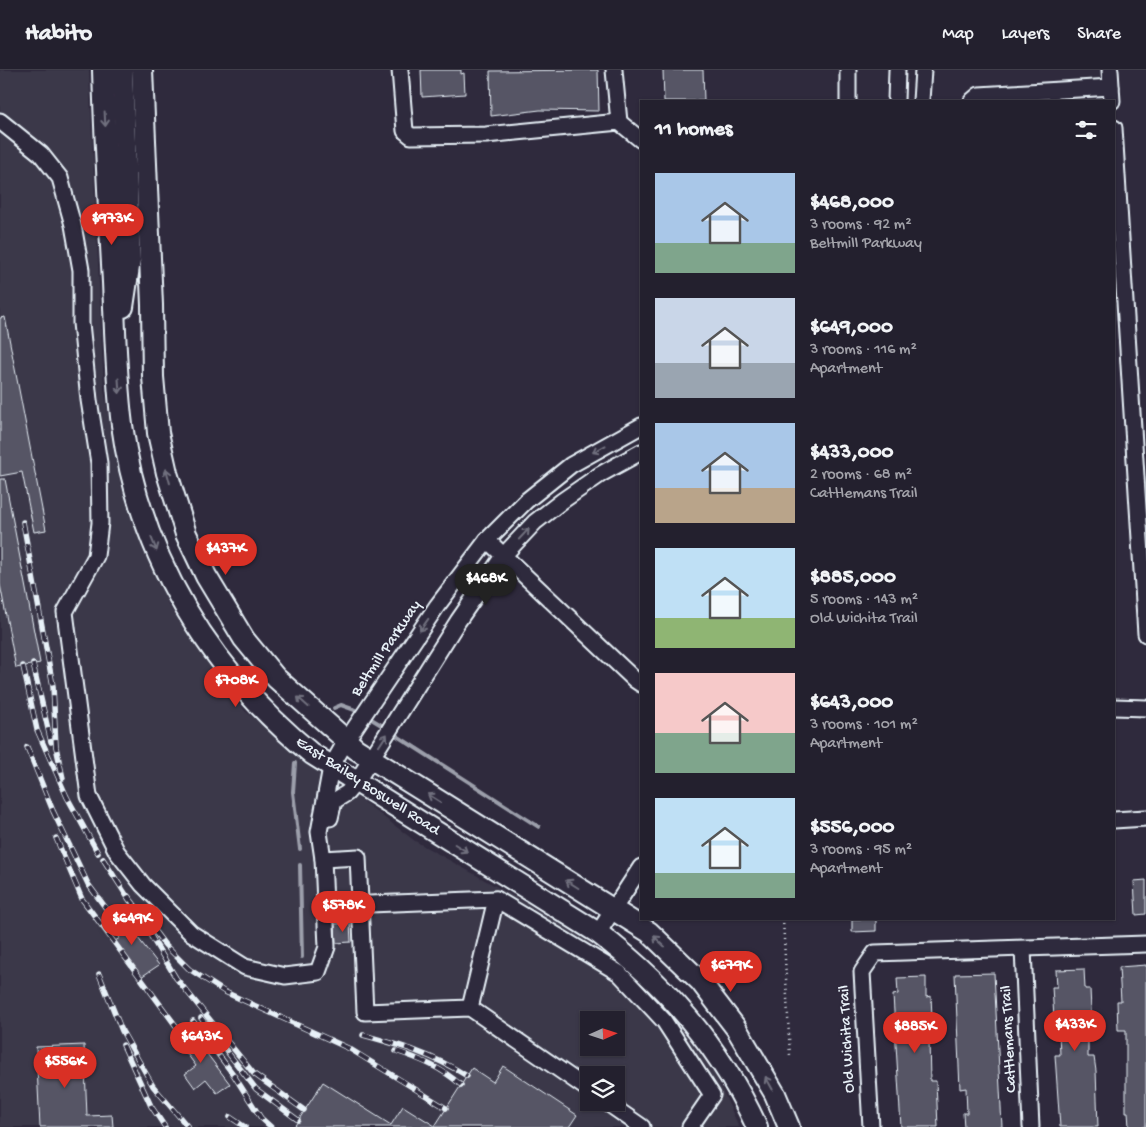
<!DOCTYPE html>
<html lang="en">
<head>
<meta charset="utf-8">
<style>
  :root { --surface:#23202e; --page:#2f2d3a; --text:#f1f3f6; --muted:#a3a3aa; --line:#403e4a; --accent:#d93025 }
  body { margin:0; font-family:"Gochi Hand",sans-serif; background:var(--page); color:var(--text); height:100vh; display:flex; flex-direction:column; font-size:19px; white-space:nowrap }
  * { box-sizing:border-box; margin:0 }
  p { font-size:16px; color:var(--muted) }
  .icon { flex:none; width:28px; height:28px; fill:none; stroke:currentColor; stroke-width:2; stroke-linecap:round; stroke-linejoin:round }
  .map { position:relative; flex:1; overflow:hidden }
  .drawer { position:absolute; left:640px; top:30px; width:475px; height:820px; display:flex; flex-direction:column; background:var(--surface); border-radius:0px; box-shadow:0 1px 4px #0004,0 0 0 1px var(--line) }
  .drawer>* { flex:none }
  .needle { width:32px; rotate:87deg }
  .controls { position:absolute; left:580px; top:941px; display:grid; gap:10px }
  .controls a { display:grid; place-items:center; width:45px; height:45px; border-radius:0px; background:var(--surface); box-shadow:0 1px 4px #0004,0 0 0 1px var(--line); font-size:25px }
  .price { position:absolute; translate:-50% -42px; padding:0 11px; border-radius:18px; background:var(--accent); color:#fff; font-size:16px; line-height:32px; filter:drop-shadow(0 1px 2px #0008) }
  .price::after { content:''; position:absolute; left:50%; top:30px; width:15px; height:11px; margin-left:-8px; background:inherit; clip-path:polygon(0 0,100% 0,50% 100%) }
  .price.active { background:#222; color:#fff }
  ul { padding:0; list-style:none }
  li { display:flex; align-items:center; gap:15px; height:125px; padding:0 15px }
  li span { display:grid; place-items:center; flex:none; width:140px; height:100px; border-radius:0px; color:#555 }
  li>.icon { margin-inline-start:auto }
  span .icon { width:60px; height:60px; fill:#fffc; stroke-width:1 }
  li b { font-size:21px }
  h2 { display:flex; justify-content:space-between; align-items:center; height:60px; padding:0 15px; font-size:21px }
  header { display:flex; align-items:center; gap:30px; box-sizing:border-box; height:70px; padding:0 25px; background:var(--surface); border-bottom:1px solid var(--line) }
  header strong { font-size:24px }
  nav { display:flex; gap:28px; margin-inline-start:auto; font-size:18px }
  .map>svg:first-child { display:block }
  .built { fill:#3b3749; fill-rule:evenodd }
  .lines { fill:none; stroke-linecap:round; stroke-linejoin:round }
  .stream { stroke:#9c9fab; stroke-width:4 }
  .building { fill:#575565; stroke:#e8f1f8 }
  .minor-casing { stroke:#e8f1f8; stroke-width:19 }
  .major-casing { stroke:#e8f1f8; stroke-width:24 }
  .path { stroke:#e8f1f8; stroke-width:2.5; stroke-dasharray:1 4; stroke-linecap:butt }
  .minor { stroke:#2f2a3d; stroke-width:15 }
  .major { stroke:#2f2a3d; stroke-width:20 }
  .rail-casing { stroke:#e8f1f8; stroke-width:5.5 }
  .rail { stroke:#2f2a3d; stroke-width:4; stroke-dasharray:11; stroke-linecap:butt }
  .oneway { stroke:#70707e }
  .labels { text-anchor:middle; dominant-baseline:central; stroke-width:4; stroke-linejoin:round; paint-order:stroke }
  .street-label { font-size:16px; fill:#e8f1f8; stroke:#2f2a3d }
</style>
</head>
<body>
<header>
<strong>Habito</strong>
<nav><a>Map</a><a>Layers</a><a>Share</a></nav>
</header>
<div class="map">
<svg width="1146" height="1057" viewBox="0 0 1146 1057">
  <rect width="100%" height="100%" fill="#2f2a3d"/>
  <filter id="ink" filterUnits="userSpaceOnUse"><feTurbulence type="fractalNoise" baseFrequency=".02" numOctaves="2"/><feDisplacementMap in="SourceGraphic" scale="10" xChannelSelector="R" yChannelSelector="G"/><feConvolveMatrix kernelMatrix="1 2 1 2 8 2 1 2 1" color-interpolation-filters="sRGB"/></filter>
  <g filter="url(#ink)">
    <path class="built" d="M 0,0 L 89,0 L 104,319 L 121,415 L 169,536 L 245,641 L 415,771 L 578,862 L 660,933 L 711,995 L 739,1057 L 0,1057 ZM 589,950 L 616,950 L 616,978 L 589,978 ZM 589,1005 L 616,1005 L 616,1032 L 589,1032 Z"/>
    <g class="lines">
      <g class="stream">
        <path d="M 334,638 L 341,635 L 355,640"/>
        <path d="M 368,647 L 383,656"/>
        <path d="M 394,664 L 539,757"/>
        <path d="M 295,693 L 293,722 L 300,779"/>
        <path d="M 300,795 L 302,887"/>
      </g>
    </g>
    <g class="building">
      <path d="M 421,0 L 461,0 L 461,4 L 464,3 L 465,24 L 422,27 Z"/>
      <path d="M 598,0 L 599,41 L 540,40 L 491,46 L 490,1 Z"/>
      <path d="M 663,0 L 703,0 L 704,31 L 664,31 Z"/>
      <path d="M 5,247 L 46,460 L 34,462 L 22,402 L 0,406 L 0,248 Z"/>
      <path d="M 0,409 L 5,409 L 40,593 L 16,598 L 0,514 Z"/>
      <path d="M 1146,810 L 1146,844 L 1136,845 L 1134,811 Z"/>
      <path d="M 117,841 L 159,895 L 141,907 L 121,881 L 115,871 L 120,868 L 106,850 Z"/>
      <path d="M 852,849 L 876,849 L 876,861 L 852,862 Z"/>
      <path d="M 350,853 L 351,872 L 336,873 L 335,854 Z"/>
      <path d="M 1146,895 L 1146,1057 L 1129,1057 L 1128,1042 L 1126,1042 L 1126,960 L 1118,960 L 1117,931 L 1121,931 L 1119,897 Z"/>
      <path d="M 1084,899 L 1085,919 L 1090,919 L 1092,961 L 1088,961 L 1088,987 L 1094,987 L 1096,1001 L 1098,1057 L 1060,1057 L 1055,985 L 1060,985 L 1059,962 L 1058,948 L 1054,948 L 1052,917 L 1057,917 L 1056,900 Z"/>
      <path d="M 994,903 L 1002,1057 L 964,1057 L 963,1043 L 967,1043 L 966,1018 L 960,1019 L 955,904 Z"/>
      <path d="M 926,907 L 926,927 L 931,926 L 932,947 L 934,947 L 936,970 L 929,970 L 930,1011 L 936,1011 L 938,1057 L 901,1057 L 893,925 L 898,924 L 897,908 Z"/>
      <path d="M 188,959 L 230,1014 L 217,1023 L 206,1009 L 195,1018 L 185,1004 L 196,996 L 176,969 Z"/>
      <path d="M 84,975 L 87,1046 L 112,1045 L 113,1057 L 40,1057 L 36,977 Z"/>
      <path d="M 503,996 L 577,1045 L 569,1057 L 294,1057 L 323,1012 L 391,1055 L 403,1036 L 435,1056 L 472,998 L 493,1012 Z"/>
    </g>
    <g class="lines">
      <defs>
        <g id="minor">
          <path d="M 400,0 L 405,61 L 411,66 L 486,65 L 619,52 L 641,70"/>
          <path d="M 614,0 L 619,52"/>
          <path d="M 848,0 L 848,31"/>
          <path d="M 1110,0 L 1112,31"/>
          <path d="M 896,31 L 897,0"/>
          <path d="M 921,31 L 923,0"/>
          <path d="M 972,31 L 979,25 L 1111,17"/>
          <path d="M 0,51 L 41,84 L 60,108 L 73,155 L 81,200 L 81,253 L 89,330 L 99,393 L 100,453 L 96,486 L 65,542 L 89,726 L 117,782 L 143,815 L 191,863 L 245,897 L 285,906 L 318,902 L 327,877 L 323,789 L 319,762 L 331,697 L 346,671 L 437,536 L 487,470 L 526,431 L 571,395 L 641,356"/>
          <path d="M 1114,58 L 1146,564"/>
          <path d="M 487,470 L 635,610 L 641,614"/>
          <path d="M 1114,637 L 1146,638"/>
          <path d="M 330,748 L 334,731 L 347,723 L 357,711 L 458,551 L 503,486 L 535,452 L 562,431 L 601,404 L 641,382"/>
          <path d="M 1114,750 L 1146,748"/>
          <path d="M 323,789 L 358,787 L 365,942 L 470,938 L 589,1020"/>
          <path d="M 370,834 L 496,829 L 619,903 L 664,951 L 712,1025 L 690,1057"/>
          <path d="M 598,863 L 641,797"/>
          <path d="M 1023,879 L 1031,1057"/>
          <path d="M 470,938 L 496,829"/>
          <path d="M 606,1032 L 642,1057"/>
          <path d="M 871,1057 L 862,902 L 875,883 L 1146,874"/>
        </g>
        <g id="major">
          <path d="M 103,0 C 105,71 109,141 113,212 C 115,259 116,308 122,355 C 140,487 210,601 312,684 L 598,863 C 667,915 721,978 757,1057"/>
          <path d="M 122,0 L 130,190 L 123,237"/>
          <path d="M 142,0 L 152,235 L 153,307 L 158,363 L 167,403 L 186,464 L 206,506 L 244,569 L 276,608 L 356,679 L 649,862 L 700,911 L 736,958 L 775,1024 L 789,1057"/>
        </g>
      </defs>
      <use href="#minor" class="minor-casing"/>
      <use href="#major" class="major-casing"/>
      <path class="path" d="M 783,849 L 790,986"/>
      <use href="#minor" class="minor"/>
      <use href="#major" class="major"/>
      <defs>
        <g id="rail">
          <path d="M 23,452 L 53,616 L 56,677 L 63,708"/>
          <path d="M 33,594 L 51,672"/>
          <path d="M 23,596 L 37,660 L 67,727 L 98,783"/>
          <path d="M 27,677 L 53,741 L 88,814 L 111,845"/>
          <path d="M 56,768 L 82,829 L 182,964"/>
          <path d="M 103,789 L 130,831"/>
          <path d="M 128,826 L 165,875 L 189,899 L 225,922 L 350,979 L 446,1038"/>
          <path d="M 149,863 L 176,908 L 254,1004 L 304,1040"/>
          <path d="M 99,904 L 122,961 L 153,1016 L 188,1057"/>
          <path d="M 201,948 L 256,1019 L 298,1050"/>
          <path d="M 193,951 L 233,1004 L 261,1048 L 271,1057"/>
          <path d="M 363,965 C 400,975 434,985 467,1006"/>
          <path d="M 123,975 L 151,1036 L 165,1057"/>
          <path d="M 396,981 C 420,989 442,998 461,1015"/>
          <path d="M 230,1047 L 245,1057"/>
        </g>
      </defs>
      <use href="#rail" class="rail-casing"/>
      <use href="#rail" class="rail"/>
    </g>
    <defs><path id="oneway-shaft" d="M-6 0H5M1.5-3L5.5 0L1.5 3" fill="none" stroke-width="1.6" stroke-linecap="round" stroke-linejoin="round" transform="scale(1.25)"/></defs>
    <g class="oneway">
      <use href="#oneway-shaft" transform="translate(105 49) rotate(87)"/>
      <use href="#oneway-shaft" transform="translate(119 316) rotate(86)"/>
      <use href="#oneway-shaft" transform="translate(599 379) rotate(151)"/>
      <use href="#oneway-shaft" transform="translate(168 406) rotate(-105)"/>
      <use href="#oneway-shaft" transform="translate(524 464) rotate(-47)"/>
      <use href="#oneway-shaft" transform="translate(154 474) rotate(68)"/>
      <use href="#oneway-shaft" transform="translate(424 555) rotate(125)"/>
      <use href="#oneway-shaft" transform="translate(303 632) rotate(-138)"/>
      <use href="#oneway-shaft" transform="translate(383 670) rotate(-57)"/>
      <use href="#oneway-shaft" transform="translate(434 728) rotate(-148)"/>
      <use href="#oneway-shaft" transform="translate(461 778) rotate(32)"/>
      <use href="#oneway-shaft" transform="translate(572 814) rotate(-148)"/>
      <use href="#oneway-shaft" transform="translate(659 871) rotate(-136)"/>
      <use href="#oneway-shaft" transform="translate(769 1013) rotate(-119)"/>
    </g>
  </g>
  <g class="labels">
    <g class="street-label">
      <text transform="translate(387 579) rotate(-56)">Beltmill Parkway</text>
      <text transform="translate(367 717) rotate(33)">East Bailey Boswell Road</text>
      <text transform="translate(848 969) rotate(-93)">Old Wichita Trail</text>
      <text transform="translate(1010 969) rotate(-93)">Cattlemans Trail</text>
    </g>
  </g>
</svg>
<div class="controls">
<a><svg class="needle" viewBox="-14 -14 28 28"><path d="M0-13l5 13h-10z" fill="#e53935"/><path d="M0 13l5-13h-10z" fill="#a3a3aa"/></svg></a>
<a><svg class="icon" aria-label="layers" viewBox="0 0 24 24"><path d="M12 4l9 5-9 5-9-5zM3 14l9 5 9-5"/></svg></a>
</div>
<b class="price" style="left:112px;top:176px">$973K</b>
<b class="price" style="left:226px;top:506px">$437K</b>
<b class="price active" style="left:486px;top:536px">$468K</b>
<b class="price" style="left:236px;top:638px">$708K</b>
<b class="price" style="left:343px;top:863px">$578K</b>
<b class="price" style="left:132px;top:876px">$649K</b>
<b class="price" style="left:731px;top:923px">$679K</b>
<b class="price" style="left:1075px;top:982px">$433K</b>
<b class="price" style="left:915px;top:984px">$885K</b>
<b class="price" style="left:201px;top:994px">$643K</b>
<b class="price" style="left:65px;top:1019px">$556K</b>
<section class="drawer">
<h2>11 homes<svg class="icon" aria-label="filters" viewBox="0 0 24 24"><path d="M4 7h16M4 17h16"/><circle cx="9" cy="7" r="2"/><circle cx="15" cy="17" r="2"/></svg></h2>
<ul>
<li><span style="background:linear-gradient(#a9c7e8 70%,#7fa58c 0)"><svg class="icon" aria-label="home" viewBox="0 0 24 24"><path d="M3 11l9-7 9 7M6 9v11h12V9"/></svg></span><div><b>$468,000</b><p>3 rooms · 92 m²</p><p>Beltmill Parkway</p></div></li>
<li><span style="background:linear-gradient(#c9d6e8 65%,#9aa5b1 0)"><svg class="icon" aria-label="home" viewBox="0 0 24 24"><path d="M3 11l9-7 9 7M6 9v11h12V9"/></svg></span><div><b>$649,000</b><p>3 rooms · 116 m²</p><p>Apartment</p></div></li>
<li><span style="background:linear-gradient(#a9c7e8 65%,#b9a48a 0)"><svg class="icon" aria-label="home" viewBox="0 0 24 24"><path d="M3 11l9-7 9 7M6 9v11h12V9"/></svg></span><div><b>$433,000</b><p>2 rooms · 68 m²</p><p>Cattlemans Trail</p></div></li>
<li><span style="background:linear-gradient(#bfe0f5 70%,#8fb573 0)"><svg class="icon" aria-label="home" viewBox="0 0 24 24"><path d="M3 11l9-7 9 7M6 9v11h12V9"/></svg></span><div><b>$885,000</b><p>5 rooms · 143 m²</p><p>Old Wichita Trail</p></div></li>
<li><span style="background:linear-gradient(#f6c9c9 60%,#7fa58c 0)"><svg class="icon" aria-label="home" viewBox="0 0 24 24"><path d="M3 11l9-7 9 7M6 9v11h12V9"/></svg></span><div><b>$643,000</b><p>3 rooms · 101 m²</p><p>Apartment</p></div></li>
<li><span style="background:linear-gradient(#bfe0f5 75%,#7fa58c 0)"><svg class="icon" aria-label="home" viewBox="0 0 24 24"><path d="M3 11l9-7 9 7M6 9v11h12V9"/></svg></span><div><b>$556,000</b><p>3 rooms · 95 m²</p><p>Apartment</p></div></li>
</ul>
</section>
</div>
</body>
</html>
